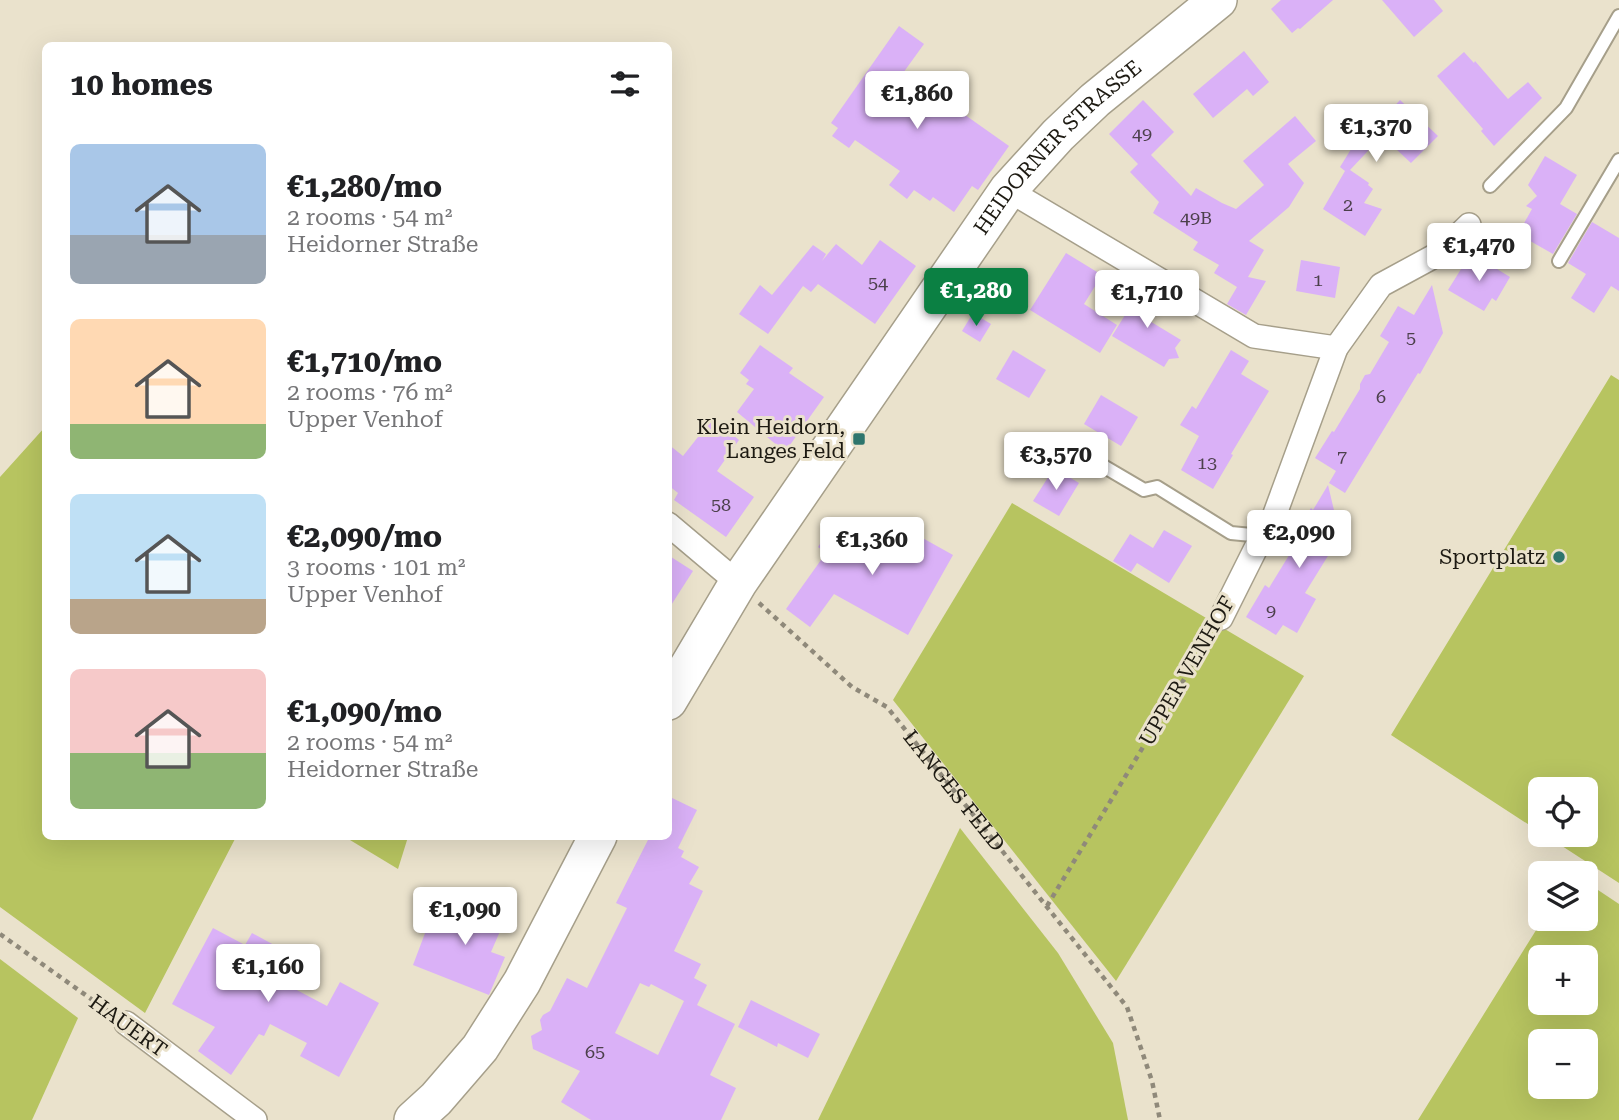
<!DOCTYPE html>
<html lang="en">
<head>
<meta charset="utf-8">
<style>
  :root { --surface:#fff; --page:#f6f6f6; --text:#202124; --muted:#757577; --accent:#0b8043 }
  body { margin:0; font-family:"Roboto Serif",serif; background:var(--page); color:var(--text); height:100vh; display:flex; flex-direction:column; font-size:26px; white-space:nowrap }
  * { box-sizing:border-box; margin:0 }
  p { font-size:23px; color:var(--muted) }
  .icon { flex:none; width:38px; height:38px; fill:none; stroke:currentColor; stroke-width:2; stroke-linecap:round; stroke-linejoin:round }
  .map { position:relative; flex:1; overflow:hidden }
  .drawer { position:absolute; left:42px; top:42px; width:630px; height:798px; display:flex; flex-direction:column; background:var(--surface); border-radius:10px; box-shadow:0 7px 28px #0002 }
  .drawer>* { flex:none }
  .controls { position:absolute; left:1528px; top:777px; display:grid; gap:14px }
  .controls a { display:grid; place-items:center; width:70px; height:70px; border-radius:10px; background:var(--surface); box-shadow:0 7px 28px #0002; font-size:35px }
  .price { position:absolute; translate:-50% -60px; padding:0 16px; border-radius:7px; background:#fff; color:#222; font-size:23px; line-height:46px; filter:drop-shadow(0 2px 4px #0008) }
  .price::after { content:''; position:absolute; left:50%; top:42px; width:21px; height:16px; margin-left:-10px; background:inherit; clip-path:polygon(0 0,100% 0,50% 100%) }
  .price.selected { background:var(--accent); color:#fff }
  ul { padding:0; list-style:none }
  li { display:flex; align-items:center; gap:21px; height:175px; padding:0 28px }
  li span { display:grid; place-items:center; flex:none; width:196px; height:140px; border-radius:10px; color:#555 }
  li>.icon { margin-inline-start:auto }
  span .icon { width:84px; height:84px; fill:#fffc; stroke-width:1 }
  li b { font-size:30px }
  h2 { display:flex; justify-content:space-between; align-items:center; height:84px; padding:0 28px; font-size:30px }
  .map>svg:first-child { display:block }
  .green { fill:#b7c460; fill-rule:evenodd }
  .building { fill:#dab1f7; fill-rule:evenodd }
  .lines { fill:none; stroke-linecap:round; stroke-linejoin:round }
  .lane-casing { stroke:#a69f8a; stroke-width:16 }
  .street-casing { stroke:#a69f8a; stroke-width:26 }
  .primary-casing { stroke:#a69f8a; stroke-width:40 }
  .path { stroke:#8f897a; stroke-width:4.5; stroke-dasharray:5 5; stroke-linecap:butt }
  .lane { stroke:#fff; stroke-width:12 }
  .street { stroke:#fff; stroke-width:23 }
  .primary { stroke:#fff; stroke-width:37 }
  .poi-dot { fill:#2e756d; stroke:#eae2cc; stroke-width:2.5 }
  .labels { text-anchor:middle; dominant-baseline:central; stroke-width:6; stroke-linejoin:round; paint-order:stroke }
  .number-label { font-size:18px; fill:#4c404b }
  .street-label { font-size:21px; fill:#1d1a12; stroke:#eae2cc }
  .poi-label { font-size:21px; fill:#1d1a12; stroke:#eae2cc; text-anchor:end }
</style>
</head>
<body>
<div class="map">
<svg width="1619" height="1120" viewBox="0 0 1619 1120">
  <rect width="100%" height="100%" fill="#eae2cc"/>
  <g class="green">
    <path d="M 1611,375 L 1619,380 L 1619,883 L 1545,835 L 1586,835 L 1586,789 L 1540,789 L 1540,832 L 1391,735 Z"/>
    <path d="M 45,427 L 46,836 L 236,837 L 145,1013 L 0,907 L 0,477 Z"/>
    <path d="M 1012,503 L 1304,676 L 1116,981 L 893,700 Z"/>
    <path d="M 960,828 L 1058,953 L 1113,1043 L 1128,1120 L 818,1120 Z"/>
    <path d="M 345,837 L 408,837 L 398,869 Z"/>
    <path d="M 1586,882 L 1619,904 L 1619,1120 L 1418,1120 L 1543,919 L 1586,919 ZM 1586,957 L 1586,1003 L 1540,1003 L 1540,957 ZM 1586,1041 L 1586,1087 L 1540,1087 L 1540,1041 Z"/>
    <path d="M 0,959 L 78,1018 L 32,1120 L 0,1120 Z"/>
  </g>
  <g class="building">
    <path d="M 1281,0 L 1333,0 L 1300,29 L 1298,28 L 1292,33 L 1271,9 Z"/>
    <path d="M 1382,0 L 1434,0 L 1443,11 L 1414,37 Z"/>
    <path d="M 899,26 L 924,44 L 898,80 L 935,106 L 941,98 L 1009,146 L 978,190 L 972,186 L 954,212 L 933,197 L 930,201 L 914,190 L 907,199 L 889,185 L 900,171 L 855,140 L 849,148 L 832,136 L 838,128 L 831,123 Z"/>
    <path d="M 1244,51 L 1269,82 L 1253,96 L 1247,89 L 1213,118 L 1193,94 Z"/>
    <path d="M 1464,52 L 1474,63 L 1475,61 L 1508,99 L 1528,82 L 1542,98 L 1494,146 L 1481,131 L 1483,129 L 1437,76 Z"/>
    <path d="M 1143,100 L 1174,132 L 1151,155 L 1191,196 L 1196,188 L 1222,203 L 1236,209 L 1264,185 L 1243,161 L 1295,116 L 1316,141 L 1288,164 L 1304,183 L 1289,207 L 1249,241 L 1264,250 L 1248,277 L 1266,281 L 1246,315 L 1227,304 L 1237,287 L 1214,273 L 1219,265 L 1193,250 L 1198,242 L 1153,213 L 1159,202 L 1130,172 L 1138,164 L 1109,134 Z"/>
    <path d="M 1400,100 L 1438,136 L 1411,163 L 1382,136 L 1350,170 L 1369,183 L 1368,185 L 1373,189 L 1364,203 L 1382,209 L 1365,236 L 1323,209 L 1345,171 L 1340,167 L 1374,112 L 1382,120 Z"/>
    <path d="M 1545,156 L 1577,175 L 1560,204 L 1577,214 L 1553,254 L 1518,234 L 1532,209 L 1526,206 L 1537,196 L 1528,185 Z"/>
    <path d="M 1592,222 L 1619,238 L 1619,291 L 1611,286 L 1594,313 L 1571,298 L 1586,274 L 1568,263 Z"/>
    <path d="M 880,240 L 916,266 L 875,324 L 818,284 L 811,292 L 803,286 L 768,334 L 739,314 L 760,285 L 772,295 L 813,245 L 826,254 L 822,261 L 836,244 L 862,265 Z"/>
    <path d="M 1066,253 L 1102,275 L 1084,304 L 1117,325 L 1100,353 L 1030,310 Z"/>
    <path d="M 1471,253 L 1510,277 L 1496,301 L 1492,298 L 1484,311 L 1448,290 Z"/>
    <path d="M 1301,260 L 1340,267 L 1335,298 L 1296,291 Z"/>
    <path d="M 1432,285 L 1443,333 L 1420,374 L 1418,373 L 1345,493 L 1329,483 L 1336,471 L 1315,458 L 1332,431 L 1334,432 L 1360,389 L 1360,384 L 1365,375 L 1370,374 L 1389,342 L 1380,336 L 1398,306 L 1414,315 Z"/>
    <path d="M 1143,286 L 1162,298 L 1148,320 L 1181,340 L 1175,348 L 1179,358 L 1169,359 L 1164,367 L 1112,336 Z"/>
    <path d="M 973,313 L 991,324 L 980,342 L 962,331 Z"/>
    <path d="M 760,345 L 793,368 L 789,373 L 824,397 L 785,452 L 737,412 L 754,389 L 746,384 L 749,380 L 740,373 Z"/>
    <path d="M 1013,350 L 1046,370 L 1029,398 L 996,379 Z"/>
    <path d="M 1231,350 L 1249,361 L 1241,374 L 1269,391 L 1231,454 L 1233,455 L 1213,489 L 1181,470 L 1199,436 L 1180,425 L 1192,406 L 1196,409 Z"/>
    <path d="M 1101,395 L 1138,417 L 1121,446 L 1084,424 Z"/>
    <path d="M 713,418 L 739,440 L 717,471 L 754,497 L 726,537 L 674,500 L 678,493 L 668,485 L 668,444 L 683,456 Z"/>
    <path d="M 1054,468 L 1079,483 L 1059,516 L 1033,501 Z"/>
    <path d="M 1328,485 L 1343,548 L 1331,551 L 1305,593 L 1316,599 L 1297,633 L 1283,625 L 1276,635 L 1246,617 L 1265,585 L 1269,588 L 1291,552 L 1286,549 L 1295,534 L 1293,532 L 1303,515 L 1306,516 L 1311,508 L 1313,510 Z"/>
    <path d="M 843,519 L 896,556 L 910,531 L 953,555 L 908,635 L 834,594 L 810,627 L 786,609 L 826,553 L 818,547 L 829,530 L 833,533 Z"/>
    <path d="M 1164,530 L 1192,546 L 1169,583 L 1137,563 L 1131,572 L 1113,561 L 1130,534 L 1153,548 Z"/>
    <path d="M 668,555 L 693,571 L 668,610 Z"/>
    <path d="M 668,796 L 697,810 L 678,848 L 684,851 L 681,857 L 699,867 L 689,884 L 703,891 L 674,951 L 701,964 L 694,978 L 707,985 L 697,1005 L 735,1024 L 710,1075 L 736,1088 L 721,1120 L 591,1120 L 561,1102 L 580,1071 L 533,1049 L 531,1036 L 542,1030 L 540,1020 L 543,1015 L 550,1011 L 567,978 L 587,988 L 627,908 L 616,903 L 650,836 L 668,836 ZM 640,983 L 649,987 L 651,984 L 684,1001 L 658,1055 L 615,1033 Z"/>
    <path d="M 483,894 L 511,906 L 491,952 L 505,957 L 489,995 L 413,965 L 433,912 L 469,926 Z"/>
    <path d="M 213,928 L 245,945 L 252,933 L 305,962 L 291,987 L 327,1006 L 340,982 L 379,1003 L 339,1077 L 300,1056 L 307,1043 L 270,1024 L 264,1036 L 259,1034 L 231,1075 L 198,1051 L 215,1027 L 172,1004 Z"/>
    <path d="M 751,1000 L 820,1034 L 808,1058 L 778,1043 L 777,1047 L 738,1027 Z"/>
  </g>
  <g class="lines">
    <defs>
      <g id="lane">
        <path d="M 1490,186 L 1566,108 L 1619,16"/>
        <path d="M 1559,261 L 1619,160"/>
        <path d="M 1069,446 L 1144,490 L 1157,487 L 1231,533 L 1262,536"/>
      </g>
      <g id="street">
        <path d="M 1008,190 L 1254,336 L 1336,348"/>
        <path d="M 668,524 L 738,583"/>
        <path d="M 1221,618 L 1262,536 L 1272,522 L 1336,348 L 1381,285 L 1440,253 L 1469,225"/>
        <path d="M 126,1023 L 255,1120"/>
      </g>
      <g id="primary">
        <path id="s2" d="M 668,701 L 738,583 L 1008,190 L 1058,135 L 1095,100 L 1218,0"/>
        <path d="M 413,1120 L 436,1099 L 480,1048 L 522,982 L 598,836"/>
      </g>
    </defs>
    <use href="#lane" class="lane-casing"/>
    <use href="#street" class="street-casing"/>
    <use href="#primary" class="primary-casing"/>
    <g class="path">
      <path id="s1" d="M 759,603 L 852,687 L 887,707 L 1127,1007 L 1152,1081 L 1160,1120"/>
      <path d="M 1047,906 L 1209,638"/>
      <path d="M 0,934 L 108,1011"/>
    </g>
    <use href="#lane" class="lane"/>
    <use href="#street" class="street"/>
    <use href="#primary" class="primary"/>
  </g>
  <g class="poi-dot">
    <rect x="852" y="432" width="14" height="14" rx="3.5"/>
    <circle cx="1559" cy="557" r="7"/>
  </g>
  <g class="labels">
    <g class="number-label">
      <text x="1142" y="133">49</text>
      <text x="1348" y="204">2</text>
      <text x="1196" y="217">49B</text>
      <text x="1318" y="279">1</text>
      <text x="878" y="282">54</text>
      <text x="1411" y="337">5</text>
      <text x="1381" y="396">6</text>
      <text x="1342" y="456">7</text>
      <text x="1207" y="462">13</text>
      <text x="721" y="504">58</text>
      <text x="1271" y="610">9</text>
      <text x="595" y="1051">65</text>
    </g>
    <g class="street-label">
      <text stroke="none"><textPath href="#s2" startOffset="679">HEIDORNER STRASSE</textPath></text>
      <text transform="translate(1187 671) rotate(-60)">UPPER VENHOF</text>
      <text stroke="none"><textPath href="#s1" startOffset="273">LANGES FELD</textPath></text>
      <text transform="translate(128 1026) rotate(36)">HAUERT</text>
    </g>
    <g class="poi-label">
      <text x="845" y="427">Klein Heidorn,<tspan x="845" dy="24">Langes Feld</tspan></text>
      <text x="1545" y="557">Sportplatz</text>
    </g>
  </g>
</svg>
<div class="controls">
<a><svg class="icon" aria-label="locate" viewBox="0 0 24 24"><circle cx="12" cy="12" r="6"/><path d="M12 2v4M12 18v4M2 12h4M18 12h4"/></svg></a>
<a><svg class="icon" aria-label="layers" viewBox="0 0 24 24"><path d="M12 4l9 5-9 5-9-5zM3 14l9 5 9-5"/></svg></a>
<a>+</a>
<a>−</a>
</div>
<b class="price" style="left:917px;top:131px">€1,860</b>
<b class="price" style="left:1376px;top:164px">€1,370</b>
<b class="price" style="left:1479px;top:283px">€1,470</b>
<b class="price selected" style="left:976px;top:328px">€1,280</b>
<b class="price" style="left:1147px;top:330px">€1,710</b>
<b class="price" style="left:1056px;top:492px">€3,570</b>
<b class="price" style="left:1299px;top:570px">€2,090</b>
<b class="price" style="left:872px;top:577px">€1,360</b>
<b class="price" style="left:465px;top:947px">€1,090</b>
<b class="price" style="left:268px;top:1004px">€1,160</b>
<section class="drawer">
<h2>10 homes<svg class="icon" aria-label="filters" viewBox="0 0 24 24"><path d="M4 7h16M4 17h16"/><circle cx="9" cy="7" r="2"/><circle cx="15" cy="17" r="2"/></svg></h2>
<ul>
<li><span style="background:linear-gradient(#a9c7e8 65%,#9aa5b1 0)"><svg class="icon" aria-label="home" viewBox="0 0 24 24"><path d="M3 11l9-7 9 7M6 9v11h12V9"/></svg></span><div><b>€1,280/mo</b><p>2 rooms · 54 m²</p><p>Heidorner Straße</p></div></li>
<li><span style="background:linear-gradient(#ffd9b3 75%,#8fb573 0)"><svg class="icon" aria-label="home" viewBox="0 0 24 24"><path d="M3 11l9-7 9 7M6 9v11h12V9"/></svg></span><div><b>€1,710/mo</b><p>2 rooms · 76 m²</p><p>Upper Venhof</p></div></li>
<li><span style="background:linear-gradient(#bfe0f5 75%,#b9a48a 0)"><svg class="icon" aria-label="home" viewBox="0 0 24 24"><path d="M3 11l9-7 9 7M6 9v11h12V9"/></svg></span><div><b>€2,090/mo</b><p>3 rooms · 101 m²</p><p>Upper Venhof</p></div></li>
<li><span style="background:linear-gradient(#f6c9c9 60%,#8fb573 0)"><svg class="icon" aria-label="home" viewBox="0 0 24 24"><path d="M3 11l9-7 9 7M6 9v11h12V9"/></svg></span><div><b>€1,090/mo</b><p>2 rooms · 54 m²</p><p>Heidorner Straße</p></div></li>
</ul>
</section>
</div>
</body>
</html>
